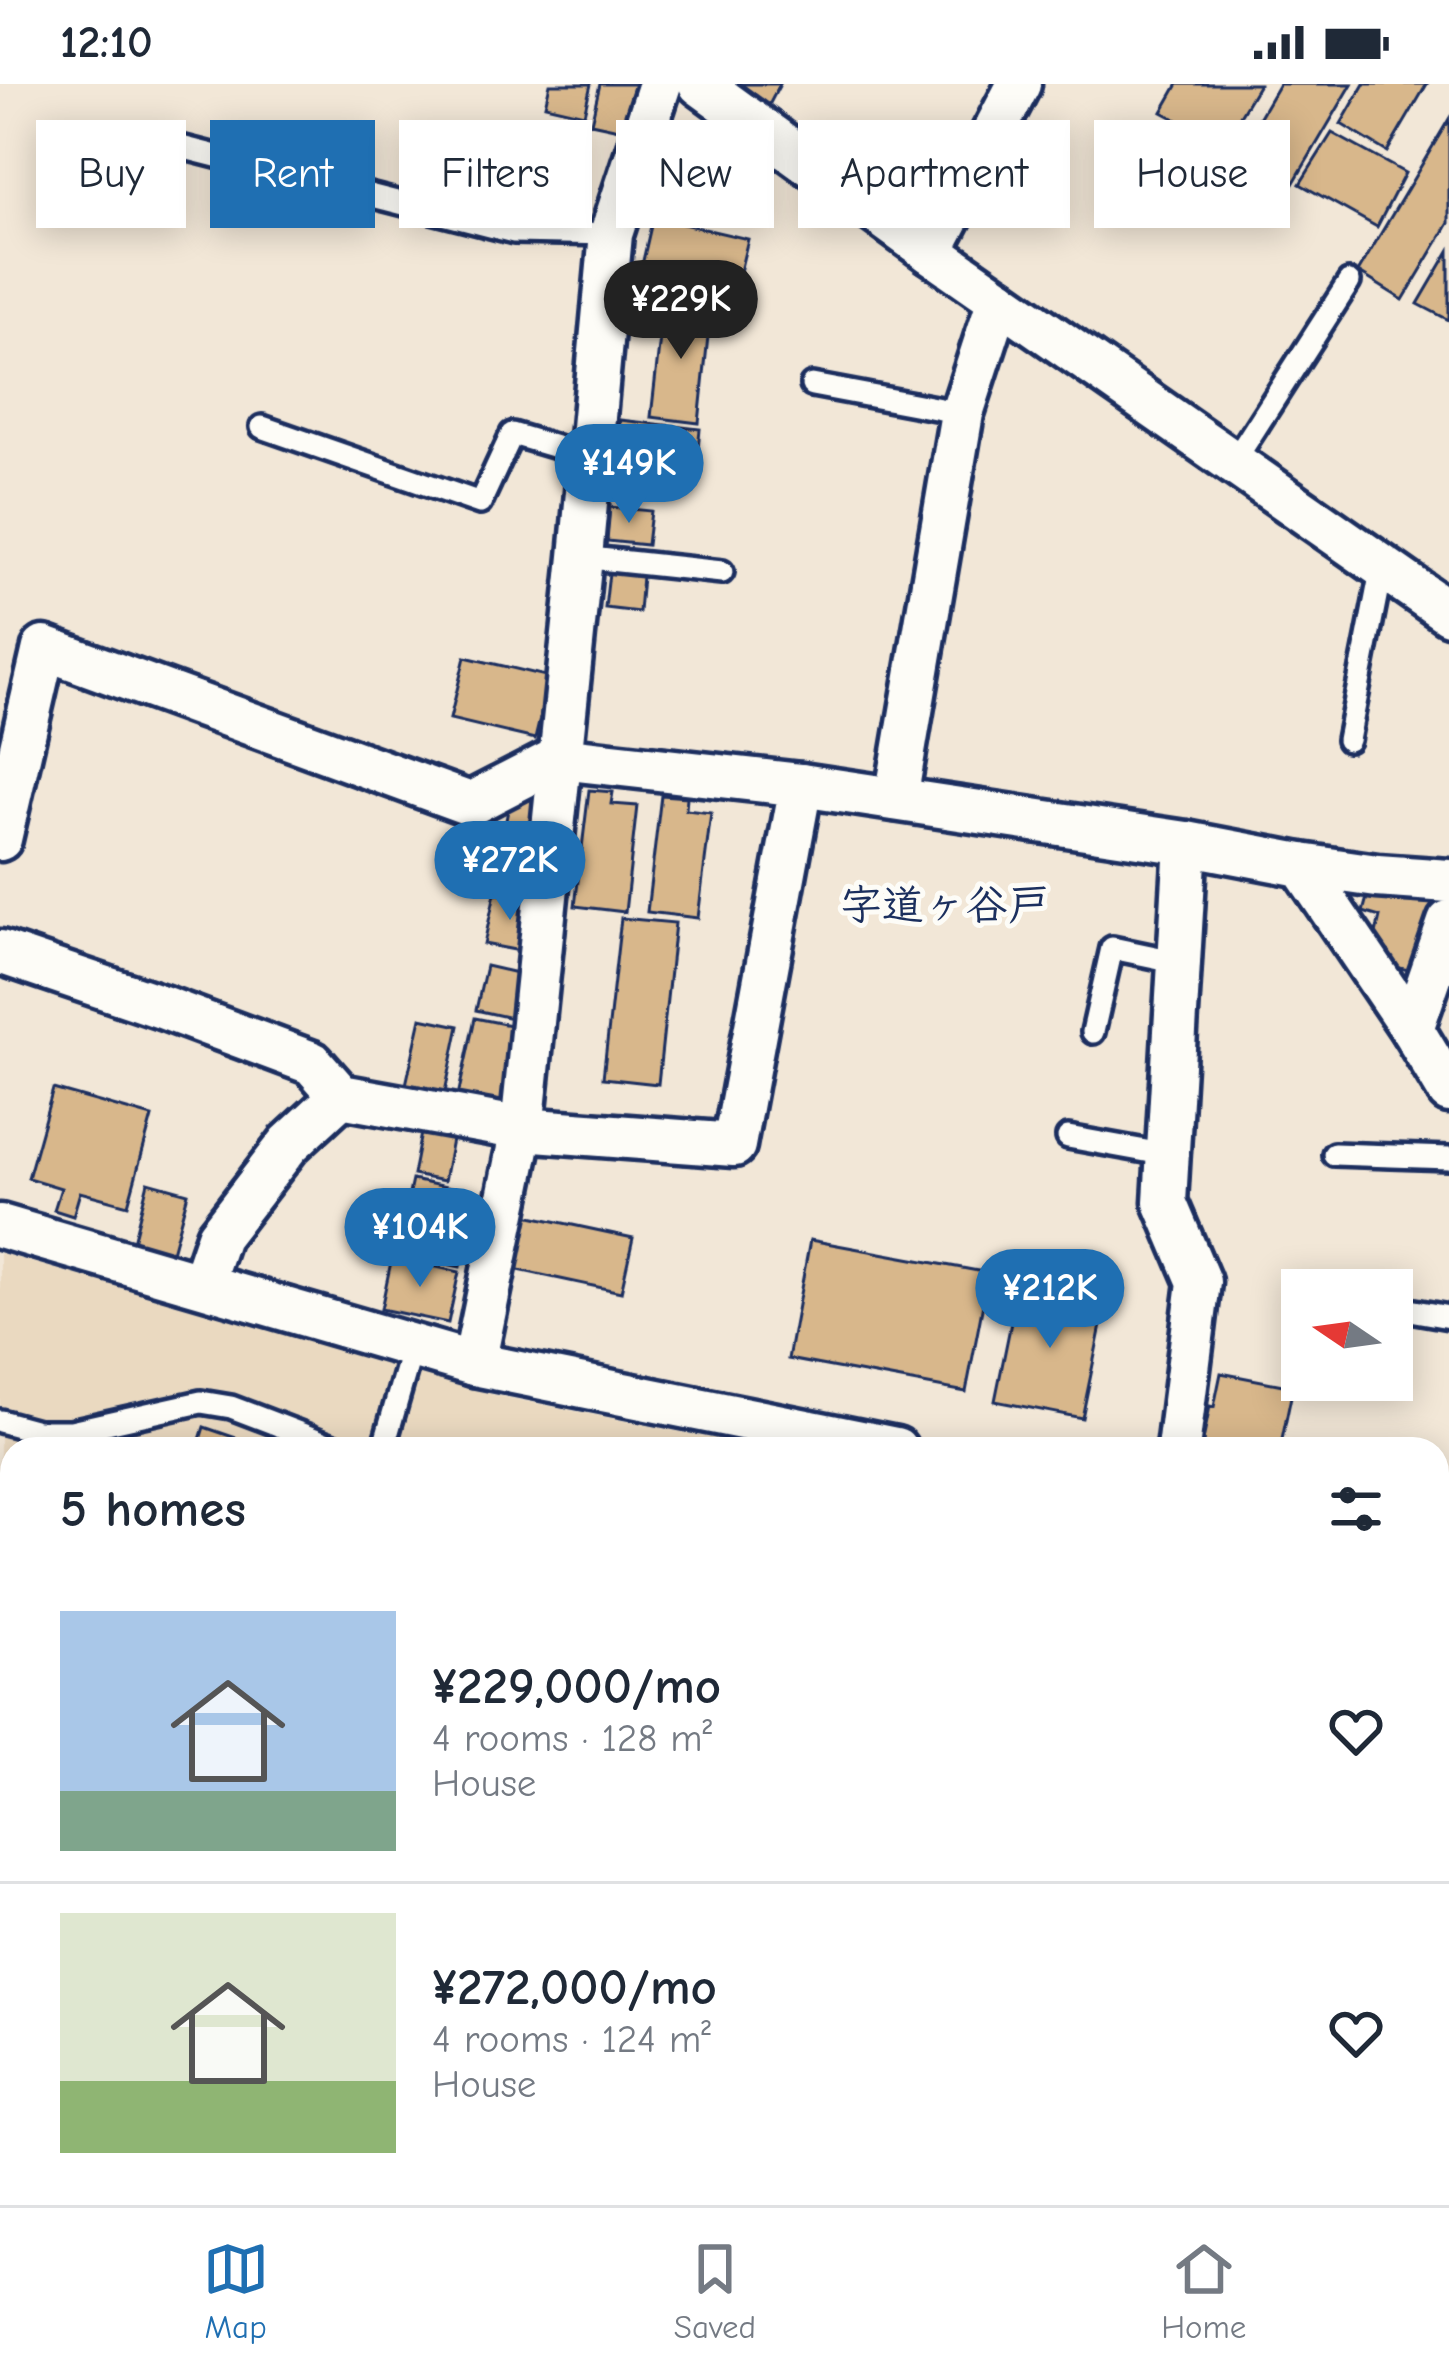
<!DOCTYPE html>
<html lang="en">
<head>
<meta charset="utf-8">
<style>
  :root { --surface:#fff; --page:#f2f2f3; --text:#1f2937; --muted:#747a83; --line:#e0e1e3; --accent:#1f6fb2 }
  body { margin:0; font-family:"Comic Neue","Klee One",sans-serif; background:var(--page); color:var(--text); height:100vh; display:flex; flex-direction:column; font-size:45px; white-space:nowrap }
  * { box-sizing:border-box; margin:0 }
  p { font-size:39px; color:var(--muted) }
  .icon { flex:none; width:66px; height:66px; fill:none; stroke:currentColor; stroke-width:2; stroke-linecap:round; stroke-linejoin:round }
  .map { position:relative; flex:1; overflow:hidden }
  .details { position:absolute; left:0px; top:1353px; width:1449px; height:768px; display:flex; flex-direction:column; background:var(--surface); border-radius:36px 36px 0 0; box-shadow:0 6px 30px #0003 }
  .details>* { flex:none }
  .top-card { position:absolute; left:36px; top:36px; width:1377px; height:108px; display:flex; gap:24px }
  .needle { width:78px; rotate:283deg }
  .fabs { position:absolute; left:1281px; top:1185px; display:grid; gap:24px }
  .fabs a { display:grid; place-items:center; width:132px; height:132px; border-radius:0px; background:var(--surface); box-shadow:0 6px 30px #0003; font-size:60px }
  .price { position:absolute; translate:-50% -102px; padding:0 27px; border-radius:42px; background:var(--accent); color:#fff; font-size:39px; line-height:78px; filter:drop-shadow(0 3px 6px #0008) }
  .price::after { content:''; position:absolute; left:50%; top:72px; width:36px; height:27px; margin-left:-18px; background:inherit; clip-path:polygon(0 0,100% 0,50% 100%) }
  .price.current { background:#222; color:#fff }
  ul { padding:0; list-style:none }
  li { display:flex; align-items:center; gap:36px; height:300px; padding:0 60px }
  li+li { border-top:3px solid var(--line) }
  li span { display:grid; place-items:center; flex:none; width:336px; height:240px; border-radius:0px; color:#555 }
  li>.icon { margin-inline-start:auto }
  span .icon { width:144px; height:144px; fill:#fffc; stroke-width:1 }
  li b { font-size:51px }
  h2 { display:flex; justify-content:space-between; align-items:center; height:144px; padding:0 60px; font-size:51px }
  .pill { padding:0 42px; border-radius:0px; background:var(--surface); box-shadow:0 6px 30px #0003; font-size:42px; line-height:108px }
  .pill.current { background:var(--accent); color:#fff }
  .status { display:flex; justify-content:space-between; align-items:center; height:84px; padding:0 60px; background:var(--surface); direction:ltr }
  .status svg { height:33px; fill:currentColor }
  .menu { display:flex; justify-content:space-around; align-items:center; height:168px; border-top:3px solid var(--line); background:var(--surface); font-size:33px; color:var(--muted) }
  .menu a { display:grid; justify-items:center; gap:6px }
  .menu .current { color:var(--accent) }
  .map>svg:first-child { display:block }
  .built { fill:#ead9c0 }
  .building { fill:#d8b78b; stroke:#1b2f5e; stroke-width:3 }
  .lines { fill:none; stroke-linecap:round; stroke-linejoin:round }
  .lane-casing { stroke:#1b2f5e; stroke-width:30 }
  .street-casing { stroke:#1b2f5e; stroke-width:51 }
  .lane { stroke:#fdfcf7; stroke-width:21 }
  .street { stroke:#fdfcf7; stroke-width:42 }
  .labels { text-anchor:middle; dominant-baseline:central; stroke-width:10; stroke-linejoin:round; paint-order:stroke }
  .neighbourhood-label { font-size:42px; font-weight:bold; fill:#1b2f5e; stroke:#fdfcf7 }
</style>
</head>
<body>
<div class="status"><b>12:10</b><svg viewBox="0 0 49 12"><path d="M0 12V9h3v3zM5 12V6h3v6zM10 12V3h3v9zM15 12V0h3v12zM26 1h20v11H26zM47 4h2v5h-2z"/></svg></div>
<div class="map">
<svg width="1449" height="2121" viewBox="0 0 1449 2121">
  <rect width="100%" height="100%" fill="#f2e7d7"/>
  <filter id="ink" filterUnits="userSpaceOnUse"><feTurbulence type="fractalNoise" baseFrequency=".00833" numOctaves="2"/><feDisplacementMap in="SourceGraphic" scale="24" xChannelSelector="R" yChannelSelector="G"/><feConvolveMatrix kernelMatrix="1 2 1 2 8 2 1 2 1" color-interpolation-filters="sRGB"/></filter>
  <g filter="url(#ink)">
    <path class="built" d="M 0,1169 L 494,1311 L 766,1365 L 12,1365 L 12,2109 L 1437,2109 L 1437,1499 L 1449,1501 L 1449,2121 L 0,2121 Z"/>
    <g class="building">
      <path d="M 550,0 L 591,0 L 584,30 L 545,21 Z"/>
      <path d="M 600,0 L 639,0 L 628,47 L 591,39 Z"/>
      <path d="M 737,0 L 780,0 L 768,23 L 735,5 Z"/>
      <path d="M 1178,0 L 1259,0 L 1223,60 L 1162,28 Z"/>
      <path d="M 1279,0 L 1352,0 L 1293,100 L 1238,70 Z"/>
      <path d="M 1364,0 L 1427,0 L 1387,68 L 1341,40 Z"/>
      <path d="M 1449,35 L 1449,139 L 1403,216 L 1358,188 Z"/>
      <path d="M 1332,49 L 1405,89 L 1377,143 L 1300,100 Z"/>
      <path d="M 532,52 L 582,64 L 565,139 L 515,128 Z"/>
      <path d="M 672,55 L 764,77 L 750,139 L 657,118 Z"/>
      <path d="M 653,133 L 748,155 L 734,212 L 640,190 Z"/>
      <path d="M 1449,167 L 1449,236 L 1418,220 Z"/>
      <path d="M 664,218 L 711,223 L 699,339 L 651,333 Z"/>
      <path d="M 620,336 L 700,345 L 695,396 L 615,388 Z"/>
      <path d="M 610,423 L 651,427 L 647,461 L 607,457 Z"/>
      <path d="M 609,489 L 642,492 L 639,528 L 605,524 Z"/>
      <path d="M 465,573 L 550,593 L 535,655 L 450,635 Z"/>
      <path d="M 589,706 L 613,708 L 611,720 L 637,722 L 625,828 L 575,822 Z"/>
      <path d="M 511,710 L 547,717 L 538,760 L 503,752 Z"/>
      <path d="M 661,711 L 687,713 L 686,726 L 711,729 L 698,834 L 647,828 Z"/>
      <path d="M 503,760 L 541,768 L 532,810 L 494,801 Z"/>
      <path d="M 495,809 L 535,818 L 525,868 L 484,860 Z"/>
      <path d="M 1368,810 L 1395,817 L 1397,810 L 1438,820 L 1420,889 L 1384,880 L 1388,867 L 1373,863 L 1380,833 L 1363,828 Z"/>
      <path d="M 621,834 L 675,839 L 658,1000 L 603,994 Z"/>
      <path d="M 486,882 L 525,891 L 516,935 L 476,926 Z"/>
      <path d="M 421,934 L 459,942 L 442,1022 L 403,1014 Z"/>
      <path d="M 475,934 L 525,944 L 506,1032 L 456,1021 Z"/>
      <path d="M 53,1005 L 152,1033 L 128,1121 L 80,1108 L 73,1132 L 54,1126 L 61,1104 L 28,1094 Z"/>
      <path d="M 421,1049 L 452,1056 L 444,1097 L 413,1091 Z"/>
      <path d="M 412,1096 L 475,1109 L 460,1183 L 396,1169 Z"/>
      <path d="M 148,1098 L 188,1109 L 172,1168 L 133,1158 Z"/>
      <path d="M 526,1131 L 633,1154 L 621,1208 L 514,1185 Z"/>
      <path d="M 810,1156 L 989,1189 L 966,1308 L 788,1275 Z"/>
      <path d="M 392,1173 L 459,1188 L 448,1239 L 381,1225 Z"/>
      <path d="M 1019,1199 L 1106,1217 L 1082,1334 L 995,1317 Z"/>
      <path d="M 1221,1289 L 1293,1303 L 1280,1365 L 1207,1365 L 1207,1362 L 1202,1362 L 1210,1322 L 1214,1323 Z"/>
      <path d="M 204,1343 L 268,1365 L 197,1365 Z"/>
      <path d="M 1437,1745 L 1449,1749 L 1449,1907 L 1437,1903 Z"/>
      <path d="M 0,1753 L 12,1756 L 12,1834 L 0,1830 Z"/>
      <path d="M 12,2026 L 12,2109 L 66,2109 L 62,2121 L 0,2121 L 0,2064 Z"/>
      <path d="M 258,2109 L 340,2109 L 347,2111 L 344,2121 L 255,2121 Z"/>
      <path d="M 549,2109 L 639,2109 L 635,2121 L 545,2121 Z"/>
      <path d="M 793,2109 L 904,2109 L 900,2121 L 789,2121 Z"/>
      <path d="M 1070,2109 L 1175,2109 L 1171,2121 L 1067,2121 Z"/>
    </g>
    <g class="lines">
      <defs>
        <g id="lane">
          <path d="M 177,62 L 514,148 L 611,150"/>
          <path d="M 812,301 L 962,329"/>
          <path d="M 262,343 L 480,419 L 512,350 L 590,373"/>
          <path d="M 1233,379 L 1349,198"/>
          <path d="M 581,473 L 722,488"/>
          <path d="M 1348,656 L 1382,482"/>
          <path d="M 1093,948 L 1112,864 L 1179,878"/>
          <path d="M 1068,1053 L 1168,1071"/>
          <path d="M 1334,1070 L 1449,1074"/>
          <path d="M 1398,1224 L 1449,1233"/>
          <path d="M 0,1337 L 37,1347 L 71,1347 L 201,1318 L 231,1323 L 341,1365"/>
          <path d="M 383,1365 L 412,1264"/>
          <path d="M 0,1479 L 12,1482"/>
          <path d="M 0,1585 L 12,1588"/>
          <path d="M 0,1912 L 12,1915"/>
          <path d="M 148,2121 L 151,2109"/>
          <path d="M 1215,2121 L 1219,2109"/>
        </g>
        <g id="street">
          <path d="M 700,0 L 931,168 L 1449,529"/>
          <path d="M 931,168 L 1019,0"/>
          <path d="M 801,701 L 1186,759 L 1301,781 L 1412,945 L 1449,1007"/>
          <path d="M 896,715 L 962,329 L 999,215"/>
          <path d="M 0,755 L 44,564 L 470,720 L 559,674 L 801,701 L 734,1061 L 522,1045 L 341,1012 L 312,979 L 162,923 L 0,868"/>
          <path d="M 1301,781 L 1377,792 L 1449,797"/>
          <path d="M 1412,945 L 1449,838"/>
          <path d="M 0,1142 L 474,1280 L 896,1365"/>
          <path d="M 202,1199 L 218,1152 L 289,1060 L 341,1012"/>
          <path d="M 474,1280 L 522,1045 L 581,473 L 611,150 L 660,0"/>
          <path d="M 1178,1365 L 1199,1198 L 1165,1118 L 1186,759"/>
          <path d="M 1437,1474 L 1449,1476"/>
        </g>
      </defs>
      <use href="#lane" class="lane-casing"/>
      <use href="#street" class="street-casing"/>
      <use href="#lane" class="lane"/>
      <use href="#street" class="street"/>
    </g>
  </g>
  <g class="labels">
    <g class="neighbourhood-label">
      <text x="945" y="821">字道ヶ谷戸</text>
    </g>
  </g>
</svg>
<div class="fabs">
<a><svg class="needle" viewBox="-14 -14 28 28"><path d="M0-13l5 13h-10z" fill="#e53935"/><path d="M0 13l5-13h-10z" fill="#747a83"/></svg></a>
</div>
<b class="price current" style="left:681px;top:278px">¥229K</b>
<b class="price" style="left:629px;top:442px">¥149K</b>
<b class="price" style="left:510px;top:839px">¥272K</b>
<b class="price" style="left:420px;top:1206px">¥104K</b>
<b class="price" style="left:1050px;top:1267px">¥212K</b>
<div class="top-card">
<a class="pill">Buy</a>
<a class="pill current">Rent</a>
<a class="pill">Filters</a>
<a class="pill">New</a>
<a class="pill">Apartment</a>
<a class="pill">House</a>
</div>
<section class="details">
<h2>5 homes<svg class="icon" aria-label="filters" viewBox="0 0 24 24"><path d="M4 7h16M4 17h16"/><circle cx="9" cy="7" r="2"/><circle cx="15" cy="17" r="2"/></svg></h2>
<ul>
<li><span style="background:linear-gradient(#a9c7e8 75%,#7fa58c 0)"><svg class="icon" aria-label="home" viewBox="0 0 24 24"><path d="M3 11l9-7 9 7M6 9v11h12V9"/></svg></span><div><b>¥229,000/mo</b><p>4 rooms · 128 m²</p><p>House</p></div><svg class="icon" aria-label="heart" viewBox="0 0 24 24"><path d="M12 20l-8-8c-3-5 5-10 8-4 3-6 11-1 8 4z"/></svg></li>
<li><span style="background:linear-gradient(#dfe7d0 70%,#8fb573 0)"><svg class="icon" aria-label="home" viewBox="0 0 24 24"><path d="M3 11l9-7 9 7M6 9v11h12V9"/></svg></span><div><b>¥272,000/mo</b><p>4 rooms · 124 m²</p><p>House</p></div><svg class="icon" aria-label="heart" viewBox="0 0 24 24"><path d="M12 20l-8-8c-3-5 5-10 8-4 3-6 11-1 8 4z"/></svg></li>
</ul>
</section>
</div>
<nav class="menu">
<a class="current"><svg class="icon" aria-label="map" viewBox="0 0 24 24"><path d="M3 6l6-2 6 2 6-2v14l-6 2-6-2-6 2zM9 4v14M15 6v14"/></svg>Map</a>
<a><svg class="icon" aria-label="saved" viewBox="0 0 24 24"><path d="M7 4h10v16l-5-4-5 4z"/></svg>Saved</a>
<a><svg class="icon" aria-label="home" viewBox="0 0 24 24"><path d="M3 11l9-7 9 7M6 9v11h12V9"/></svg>Home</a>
</nav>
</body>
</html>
